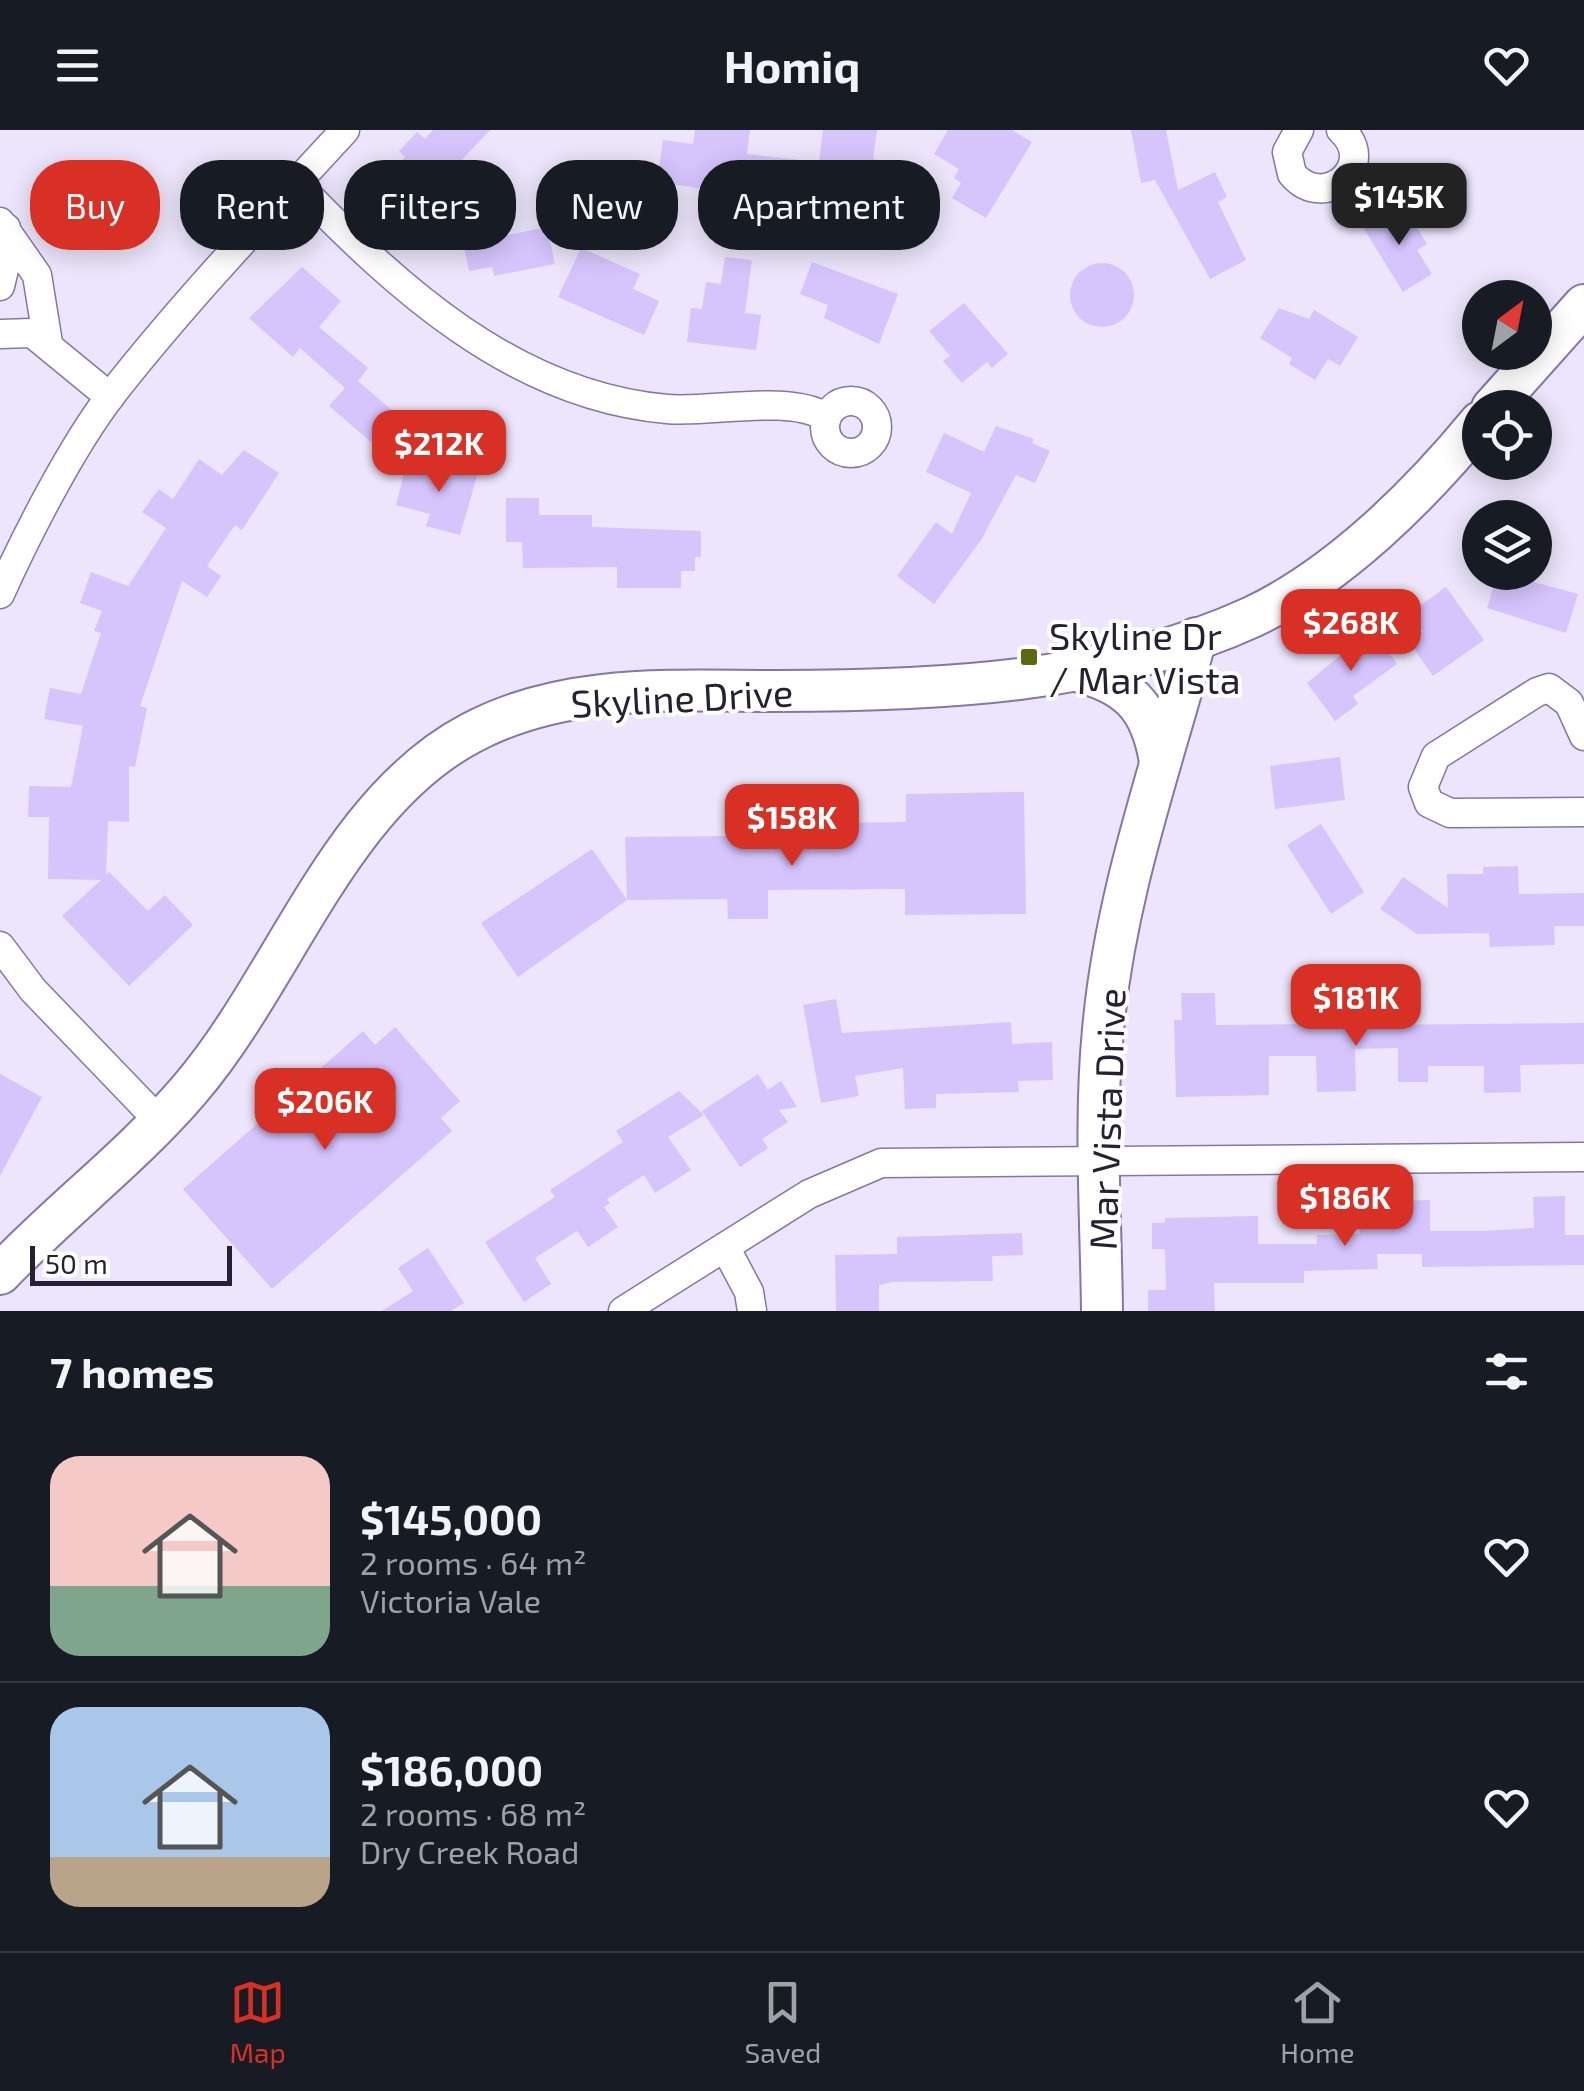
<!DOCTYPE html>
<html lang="en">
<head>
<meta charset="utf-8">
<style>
  :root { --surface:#171b24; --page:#242831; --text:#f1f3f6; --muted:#9ea1a6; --line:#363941; --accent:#d93025 }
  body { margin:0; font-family:"Exo 2",sans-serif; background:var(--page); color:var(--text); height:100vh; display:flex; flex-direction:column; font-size:38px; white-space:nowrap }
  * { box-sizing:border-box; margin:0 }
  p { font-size:32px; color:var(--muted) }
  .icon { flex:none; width:55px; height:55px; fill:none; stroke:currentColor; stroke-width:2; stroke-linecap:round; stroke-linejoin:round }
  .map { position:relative; height:1181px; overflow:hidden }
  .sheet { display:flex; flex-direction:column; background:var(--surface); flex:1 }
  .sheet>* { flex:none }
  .hud { position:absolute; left:30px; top:30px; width:1000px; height:90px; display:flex; gap:20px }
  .needle { width:65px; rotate:32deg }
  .buttons { position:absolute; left:1462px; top:150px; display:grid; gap:20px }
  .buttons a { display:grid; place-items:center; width:90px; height:90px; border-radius:50%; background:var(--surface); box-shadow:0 5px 25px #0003; font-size:50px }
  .scale { position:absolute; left:30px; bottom:25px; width:202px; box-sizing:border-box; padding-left:10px; border:5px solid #262034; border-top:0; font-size:28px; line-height:35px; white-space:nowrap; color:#262034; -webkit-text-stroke:8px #fff; paint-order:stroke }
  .price { position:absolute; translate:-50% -85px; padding:0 22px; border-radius:20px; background:var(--accent); color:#fff; font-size:32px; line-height:65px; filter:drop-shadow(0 2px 5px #0008) }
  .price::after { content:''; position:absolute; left:50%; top:60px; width:30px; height:22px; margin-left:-15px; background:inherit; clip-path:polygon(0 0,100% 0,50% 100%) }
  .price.on { background:#222; color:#fff }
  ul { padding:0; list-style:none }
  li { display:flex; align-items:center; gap:30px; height:250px; padding:0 50px }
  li+li { border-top:2px solid var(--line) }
  li span { display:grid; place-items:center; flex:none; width:280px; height:200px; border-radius:30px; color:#555 }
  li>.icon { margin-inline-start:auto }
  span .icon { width:120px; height:120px; fill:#fffc; stroke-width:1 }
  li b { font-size:42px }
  h2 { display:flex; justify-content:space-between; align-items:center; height:120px; padding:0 50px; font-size:42px }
  .pill { padding:0 35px; border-radius:40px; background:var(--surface); box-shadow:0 5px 25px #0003; font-size:35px; line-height:90px }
  .pill.on { background:var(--accent); color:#fff }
  header { display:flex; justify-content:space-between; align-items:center; height:130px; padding:0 50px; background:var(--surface); font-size:45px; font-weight:700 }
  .tabs { display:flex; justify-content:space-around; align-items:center; height:140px; border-top:2px solid var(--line); background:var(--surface); font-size:28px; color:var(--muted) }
  .tabs a { display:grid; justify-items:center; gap:5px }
  .tabs .on { color:var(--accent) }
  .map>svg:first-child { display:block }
  .building { fill:#d6c5fd }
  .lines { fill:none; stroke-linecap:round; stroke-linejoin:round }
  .street-casing { stroke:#8676a8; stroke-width:31 }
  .secondary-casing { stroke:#8676a8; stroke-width:44 }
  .street { stroke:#fff; stroke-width:28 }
  .secondary { stroke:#fff; stroke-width:40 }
  .poi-dot { fill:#5b6810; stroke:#fff; stroke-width:4 }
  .labels { text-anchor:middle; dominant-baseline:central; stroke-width:8; stroke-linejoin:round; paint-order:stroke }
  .poi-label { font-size:38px; fill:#262034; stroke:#fff; text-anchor:start }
  .street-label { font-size:38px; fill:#262034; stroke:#fff }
</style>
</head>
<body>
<header><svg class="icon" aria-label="menu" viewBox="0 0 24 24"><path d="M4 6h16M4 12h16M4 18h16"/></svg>Homiq<svg class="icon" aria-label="heart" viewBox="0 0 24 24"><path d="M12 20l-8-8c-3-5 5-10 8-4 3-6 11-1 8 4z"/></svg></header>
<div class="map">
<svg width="1584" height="1181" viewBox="0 0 1584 1181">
  <rect width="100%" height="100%" fill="#ece5fb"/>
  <g class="building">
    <path d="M 433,0 L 490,0 L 442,51 L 448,57 L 424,81 L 387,47 L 405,27 L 399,21 L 417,2 L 425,9 Z"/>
    <path d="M 695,0 L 750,0 L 747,24 L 819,32 L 823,0 L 877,0 L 873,29 L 890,32 L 884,77 L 863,74 L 862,82 L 657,52 L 663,10 L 693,14 Z"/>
    <path d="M 948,0 L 1012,0 L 1032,12 L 986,88 L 952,68 L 961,53 L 954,48 L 959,39 L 934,24 Z"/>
    <path d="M 1131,0 L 1166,0 L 1178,60 L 1215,42 L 1227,67 L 1218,72 L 1246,130 L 1210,149 L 1155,50 L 1141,53 Z"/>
    <path d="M 1386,79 L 1397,97 L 1411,88 L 1427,114 L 1417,120 L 1432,144 L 1403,162 L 1361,94 Z"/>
    <path d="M 547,97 L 555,134 L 494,146 L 492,137 L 469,141 L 461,104 L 492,98 L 494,108 Z"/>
    <path d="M 581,118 L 640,144 L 633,159 L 659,171 L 644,205 L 558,167 Z"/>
    <path d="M 725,127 L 752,130 L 745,183 L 761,185 L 756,220 L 687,212 L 691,178 L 702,179 L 706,152 L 721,154 Z"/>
    <path d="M 812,132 L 898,164 L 879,214 L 824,188 L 828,175 L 800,164 Z"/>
    <circle cx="1102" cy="165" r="32"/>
    <path d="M 302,137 L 341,171 L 319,197 L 368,238 L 358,251 L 401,288 L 380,312 L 371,312 L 329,276 L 345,258 L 300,218 L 293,227 L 249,188 Z"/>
    <path d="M 964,173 L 1008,224 L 992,238 L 987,232 L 962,253 L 943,231 L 950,226 L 929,201 Z"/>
    <path d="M 1279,178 L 1309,189 L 1314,180 L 1358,207 L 1340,236 L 1328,229 L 1315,250 L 1289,234 L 1292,228 L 1260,208 Z"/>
    <path d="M 996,296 L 1034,309 L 1032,313 L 1050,321 L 1035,353 L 1016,345 L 981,410 L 934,474 L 897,446 L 936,392 L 952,404 L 971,363 L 926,342 L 944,303 L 984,322 Z"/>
    <path d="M 244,320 L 279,343 L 242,400 L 235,395 L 207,436 L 221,446 L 207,467 L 182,451 L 140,576 L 147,578 L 135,637 L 129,636 L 129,692 L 108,691 L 106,745 L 109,742 L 148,781 L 165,765 L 193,795 L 129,856 L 62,786 L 101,750 L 48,749 L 49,687 L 28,687 L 29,656 L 71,657 L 83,596 L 44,589 L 50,558 L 81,564 L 101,503 L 94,501 L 102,481 L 80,473 L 91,442 L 128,456 L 166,398 L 142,382 L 159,359 L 173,369 L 199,329 L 222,345 Z"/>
    <path d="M 435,331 L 478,343 L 460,405 L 426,396 L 430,384 L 396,375 L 406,337 L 432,344 Z"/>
    <path d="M 506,368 L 539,368 L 539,385 L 592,385 L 592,397 L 701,401 L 701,427 L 695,427 L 695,441 L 681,441 L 681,458 L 617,458 L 617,437 L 523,438 L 522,412 L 506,412 Z"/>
    <path d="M 1498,442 L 1578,464 L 1566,503 L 1487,478 Z"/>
    <path d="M 1446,457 L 1484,510 L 1433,546 L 1409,512 L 1423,501 L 1410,483 Z"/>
    <path d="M 1372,499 L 1397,534 L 1353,566 L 1358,574 L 1335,591 L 1307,553 Z"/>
    <path d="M 1340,627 L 1345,670 L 1275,679 L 1270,636 Z"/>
    <path d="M 1024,662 L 1026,784 L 905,785 L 905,759 L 768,760 L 768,789 L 728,789 L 727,769 L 627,770 L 518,847 L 481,793 L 592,719 L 627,770 L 625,707 L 728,706 L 727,685 L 766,684 L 766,694 L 906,692 L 906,664 Z"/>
    <path d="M 1321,694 L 1364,762 L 1331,784 L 1287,715 Z"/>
    <path d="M 1518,736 L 1519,764 L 1584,763 L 1584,796 L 1554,796 L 1555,815 L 1490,817 L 1489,803 L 1417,804 L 1380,779 L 1403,747 L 1448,778 L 1447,744 L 1483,744 L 1483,737 Z"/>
    <path d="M 1181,863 L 1215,863 L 1216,895 L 1316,894 L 1315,885 L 1349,884 L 1349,877 L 1381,876 L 1381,895 L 1584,893 L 1584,934 L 1520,935 L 1521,962 L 1484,963 L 1484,936 L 1428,936 L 1428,952 L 1398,952 L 1398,918 L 1355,919 L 1356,961 L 1317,962 L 1316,926 L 1269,926 L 1269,965 L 1176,967 L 1174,890 L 1182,890 Z"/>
    <path d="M 836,869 L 842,903 L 1011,892 L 1012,914 L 1052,912 L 1053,950 L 1018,951 L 1019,962 L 936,964 L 936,978 L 905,979 L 903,938 L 855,946 L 859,966 L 821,973 L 803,875 Z"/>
    <path d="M 395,897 L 460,971 L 441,988 L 452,1001 L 272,1159 L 183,1059 L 363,901 L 375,915 Z"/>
    <path d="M 0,944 L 42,967 L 0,1046 Z"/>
    <path d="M 758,944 L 768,960 L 781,951 L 797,977 L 779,980 L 788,992 L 762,1009 L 768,1018 L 740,1037 L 702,981 Z"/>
    <path d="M 679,961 L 704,985 L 668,1007 L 691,1040 L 655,1063 L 644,1045 L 607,1069 L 610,1073 L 604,1077 L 618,1097 L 588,1117 L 577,1101 L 535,1128 L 551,1154 L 524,1172 L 485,1112 L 555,1067 L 550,1060 L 623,1012 L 616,1001 Z"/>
    <path d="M 1565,1066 L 1565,1105 L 1584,1105 L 1584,1135 L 1422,1137 L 1422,1124 L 1377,1124 L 1378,1139 L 1304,1141 L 1304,1153 L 1214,1153 L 1215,1181 L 1148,1181 L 1148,1160 L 1166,1160 L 1165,1119 L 1152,1119 L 1152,1093 L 1165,1093 L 1165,1088 L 1258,1086 L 1258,1114 L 1317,1114 L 1317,1105 L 1360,1104 L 1360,1072 L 1430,1070 L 1430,1101 L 1485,1101 L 1534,1098 L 1533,1067 Z"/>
    <path d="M 1022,1103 L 1023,1125 L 992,1126 L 993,1151 L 892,1152 L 879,1155 L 879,1181 L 836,1181 L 835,1125 L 897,1124 L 897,1107 Z"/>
    <path d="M 428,1118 L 464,1173 L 451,1181 L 382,1181 L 413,1161 L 398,1138 Z"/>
  </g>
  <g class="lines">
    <defs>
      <g id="street">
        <path d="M 1299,0 L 1287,22 L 1292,44 C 1325,83 1379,34 1341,0"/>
        <path d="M 296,53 C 397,158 515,266 667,279 C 712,283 788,264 826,287"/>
        <path d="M 0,92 L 37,145 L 48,213"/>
        <path d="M 0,156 L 9,119 L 6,98"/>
        <path d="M 0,204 L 32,203 L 110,267"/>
        <circle cx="851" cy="297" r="26"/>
        <path d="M 0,464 C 27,404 72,316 112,264 C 184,172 266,86 345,0"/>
        <path d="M 1584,606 L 1569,573 L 1549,558 L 1537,562 L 1436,626 L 1423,657 L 1429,673 L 1450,683 L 1584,682"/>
        <path d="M 0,816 L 33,860 L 159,991"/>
        <path d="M 725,1117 L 749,1162 L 752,1181"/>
        <path d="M 623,1181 L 809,1064 L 881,1033 L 1584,1027"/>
      </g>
      <g id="secondary">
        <path d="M 1492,278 L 1584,175"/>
        <path d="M 1073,540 C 1127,553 1151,575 1160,632"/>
        <path d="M 0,1144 C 61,1080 133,1026 190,959 C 285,848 338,673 471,603 C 565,553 672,561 776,561 C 933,561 1106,554 1252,487 C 1339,446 1420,365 1480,292"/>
        <path d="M 1102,1181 C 1101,1088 1094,993 1103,900 C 1115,764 1161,639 1196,508"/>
      </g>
    </defs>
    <use href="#street" class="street-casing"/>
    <use href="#secondary" class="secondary-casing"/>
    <use href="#street" class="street"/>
    <use href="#secondary" class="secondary"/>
  </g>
  <rect class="poi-dot" x="1019" y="517" width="20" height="20" rx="5"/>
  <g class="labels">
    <g class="poi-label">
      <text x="1049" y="505">Skyline Dr<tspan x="1049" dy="44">/ Mar Vista</tspan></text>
    </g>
    <g class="street-label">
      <text transform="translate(682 567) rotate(-3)">Skyline Drive</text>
      <text transform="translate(1106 989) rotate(-88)">Mar Vista Drive</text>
    </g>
  </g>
</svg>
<div class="buttons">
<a><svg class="needle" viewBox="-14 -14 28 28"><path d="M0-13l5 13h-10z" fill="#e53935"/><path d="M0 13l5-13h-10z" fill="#9ea1a6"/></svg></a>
<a><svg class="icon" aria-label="locate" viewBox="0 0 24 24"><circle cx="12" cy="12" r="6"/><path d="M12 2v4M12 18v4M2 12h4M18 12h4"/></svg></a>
<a><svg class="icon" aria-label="layers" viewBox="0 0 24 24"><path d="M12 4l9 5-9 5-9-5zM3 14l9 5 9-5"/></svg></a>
</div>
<div class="scale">50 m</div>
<b class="price on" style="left:1399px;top:118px">$145K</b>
<b class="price" style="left:439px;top:365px">$212K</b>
<b class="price" style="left:1351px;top:544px">$268K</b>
<b class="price" style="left:792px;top:739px">$158K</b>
<b class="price" style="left:1356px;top:919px">$181K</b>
<b class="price" style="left:325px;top:1023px">$206K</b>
<b class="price" style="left:1345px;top:1119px">$186K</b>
<div class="hud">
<a class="pill on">Buy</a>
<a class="pill">Rent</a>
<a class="pill">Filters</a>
<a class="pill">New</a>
<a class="pill">Apartment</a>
</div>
</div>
<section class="sheet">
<h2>7 homes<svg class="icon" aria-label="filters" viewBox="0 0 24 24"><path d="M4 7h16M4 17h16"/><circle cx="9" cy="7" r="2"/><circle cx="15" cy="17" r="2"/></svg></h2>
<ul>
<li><span style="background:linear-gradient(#f6c9c9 65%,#7fa58c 0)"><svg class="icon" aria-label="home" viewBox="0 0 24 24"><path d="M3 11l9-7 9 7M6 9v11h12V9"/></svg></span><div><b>$145,000</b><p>2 rooms · 64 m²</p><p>Victoria Vale</p></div><svg class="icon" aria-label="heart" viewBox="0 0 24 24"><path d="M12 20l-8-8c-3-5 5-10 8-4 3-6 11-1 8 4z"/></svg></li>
<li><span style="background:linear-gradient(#a9c7e8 75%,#b9a48a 0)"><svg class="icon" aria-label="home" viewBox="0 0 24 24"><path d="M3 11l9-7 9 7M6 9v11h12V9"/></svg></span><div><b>$186,000</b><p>2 rooms · 68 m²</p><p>Dry Creek Road</p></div><svg class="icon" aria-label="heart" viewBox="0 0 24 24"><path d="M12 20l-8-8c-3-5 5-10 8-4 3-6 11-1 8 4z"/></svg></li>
</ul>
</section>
<nav class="tabs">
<a class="on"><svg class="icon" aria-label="map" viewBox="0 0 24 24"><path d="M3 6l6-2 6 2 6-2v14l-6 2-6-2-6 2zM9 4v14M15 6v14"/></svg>Map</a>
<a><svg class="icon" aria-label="saved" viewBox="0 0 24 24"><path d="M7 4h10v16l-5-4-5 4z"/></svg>Saved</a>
<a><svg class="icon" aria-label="home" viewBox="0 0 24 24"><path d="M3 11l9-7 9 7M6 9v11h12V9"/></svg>Home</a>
</nav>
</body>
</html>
